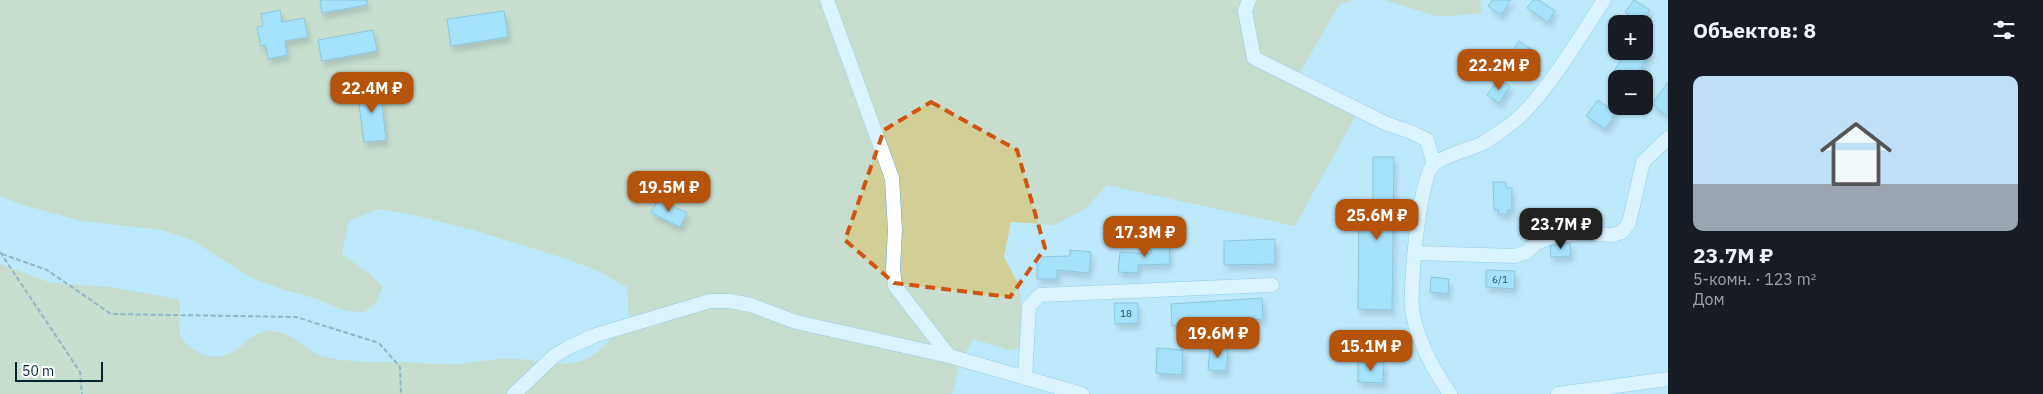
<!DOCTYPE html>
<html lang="ru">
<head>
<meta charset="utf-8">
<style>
  :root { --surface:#171b24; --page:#20242c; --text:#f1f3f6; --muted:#9ea1a6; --accent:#b45309 }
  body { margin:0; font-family:"IBM Plex Sans",sans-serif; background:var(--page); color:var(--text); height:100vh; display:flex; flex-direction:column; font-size:19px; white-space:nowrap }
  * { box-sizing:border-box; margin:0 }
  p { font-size:16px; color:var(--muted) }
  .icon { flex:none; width:28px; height:28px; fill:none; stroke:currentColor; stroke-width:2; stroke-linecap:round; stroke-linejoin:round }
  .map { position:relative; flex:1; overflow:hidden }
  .panel { display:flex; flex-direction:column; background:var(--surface); width:375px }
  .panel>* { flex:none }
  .fabs { position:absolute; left:1608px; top:15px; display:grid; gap:10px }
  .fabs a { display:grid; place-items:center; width:45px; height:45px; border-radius:10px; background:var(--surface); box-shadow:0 1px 4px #0004; font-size:25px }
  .scale { position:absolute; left:15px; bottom:12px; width:88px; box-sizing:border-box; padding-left:5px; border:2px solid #042530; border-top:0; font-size:14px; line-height:18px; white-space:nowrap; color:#042530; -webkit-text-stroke:4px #fff; paint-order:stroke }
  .price { position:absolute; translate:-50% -42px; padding:0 11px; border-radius:10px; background:var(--accent); color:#fff; font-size:16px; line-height:32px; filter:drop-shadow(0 1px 2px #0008) }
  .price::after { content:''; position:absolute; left:50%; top:30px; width:15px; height:11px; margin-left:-8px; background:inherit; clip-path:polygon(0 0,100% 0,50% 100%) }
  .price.current { background:#222; color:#fff }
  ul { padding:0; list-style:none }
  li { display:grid; align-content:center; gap:10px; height:265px; padding:0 25px }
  li span { display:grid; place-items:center; height:155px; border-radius:10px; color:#555 }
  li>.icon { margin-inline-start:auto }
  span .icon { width:90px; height:90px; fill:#fffc; stroke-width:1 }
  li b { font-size:21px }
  h2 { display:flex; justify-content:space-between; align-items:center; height:60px; padding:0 25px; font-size:21px }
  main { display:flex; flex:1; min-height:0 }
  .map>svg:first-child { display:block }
  .green { fill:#d2cf96 }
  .building { fill:#86dafc; stroke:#509cb9; filter:url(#shadow) }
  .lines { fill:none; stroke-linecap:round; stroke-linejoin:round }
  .minor-casing { stroke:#62adcb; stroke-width:15 }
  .path { stroke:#587e8c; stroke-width:2; stroke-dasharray:5 2.5; stroke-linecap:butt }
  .minor { stroke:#fff; stroke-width:14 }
  .marked { fill:none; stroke:#d15410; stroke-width:4; stroke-dasharray:10 6; stroke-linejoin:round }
  .labels { text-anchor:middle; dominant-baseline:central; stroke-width:4.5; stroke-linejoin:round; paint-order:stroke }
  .number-label { font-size:10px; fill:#245263 }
</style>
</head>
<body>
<main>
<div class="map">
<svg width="1668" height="394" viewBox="0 0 1668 394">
  <defs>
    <filter id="shadow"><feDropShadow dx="3" dy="5.5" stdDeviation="2.5" flood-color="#0004"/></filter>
  </defs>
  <rect width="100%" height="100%" fill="#bde9fc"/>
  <g class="green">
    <path d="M 0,0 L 1354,0 L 1340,4 L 1296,79 L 1355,117 L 1295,226 L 1107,185 L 1086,208 L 1055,225 L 1011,222 L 1004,257 L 1020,287 L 1023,344 L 1012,351 L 973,339 L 959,367 L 952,394 L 0,394 L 0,264 L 51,283 L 109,287 L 178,299 C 186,316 168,333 194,350 C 233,374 246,328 272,331 C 295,332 306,353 325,357 C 351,363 379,362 405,362 C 422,363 440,365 458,364 C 478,362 497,358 518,359 C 540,360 559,368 581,361 C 598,356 618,332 629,319 L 627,287 L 598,271 L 567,259 L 473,230 L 410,214 L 378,209 L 349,221 L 342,254 L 370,274 L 383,287 L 375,304 L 363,313 L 343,310 L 314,298 L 281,289 L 250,277 L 192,240 L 162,230 L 81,221 L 20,204 L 0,196 Z"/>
    <path d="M 1385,0 L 1480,0 L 1482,13 L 1438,17 Z"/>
  </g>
  <g class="building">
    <path d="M 320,0 L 367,0 L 367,5 L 322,13 Z"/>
    <path d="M 1492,0 L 1511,0 L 1501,15 L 1488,6 Z"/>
    <path d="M 1533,0 L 1539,0 L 1555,11 L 1548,22 L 1527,8 Z"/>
    <path d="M 1634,0 L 1650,10 L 1641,24 L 1625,12 Z"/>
    <path d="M 280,10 L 282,22 L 304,18 L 308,37 L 285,41 L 287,55 L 268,59 L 266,45 L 261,46 L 257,27 L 263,26 L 261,14 Z"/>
    <path d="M 504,11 L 508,37 L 451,46 L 447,19 Z"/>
    <path d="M 373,30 L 377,51 L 322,61 L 318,40 Z"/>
    <path d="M 1519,41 L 1532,50 L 1524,62 L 1511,53 Z"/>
    <path d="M 1627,51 L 1652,51 L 1633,79 L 1619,79 L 1612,74 Z"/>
    <path d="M 1498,79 L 1510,86 L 1499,103 L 1487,95 Z"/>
    <path d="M 1668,82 L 1668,117 L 1652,104 Z"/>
    <path d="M 380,86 L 386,140 L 364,142 L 357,89 Z"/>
    <path d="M 1598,100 L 1616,113 L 1605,129 L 1586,116 Z"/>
    <path d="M 1373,157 L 1394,157 L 1392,310 L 1358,309 L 1359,209 L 1373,210 Z"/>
    <path d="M 1493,182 L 1505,182 L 1507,188 L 1512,188 L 1512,210 L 1507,210 L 1508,214 L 1498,214 L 1499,210 L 1494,210 Z"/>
    <path d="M 658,199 L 687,213 L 680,227 L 651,213 Z"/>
    <path d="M 1275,239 L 1275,264 L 1224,265 L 1224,241 Z"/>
    <path d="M 1169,243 L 1170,264 L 1138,265 L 1138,273 L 1118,272 L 1120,252 L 1151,254 L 1150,244 Z"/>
    <path d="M 1570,243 L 1571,256 L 1551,257 L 1550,246 Z"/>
    <path d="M 1070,250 L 1091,252 L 1089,273 L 1057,270 L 1057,279 L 1037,279 L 1037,257 L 1070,256 Z"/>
    <path d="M 1486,270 L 1515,271 L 1514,289 L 1486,287 Z"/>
    <path d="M 1431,277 L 1449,279 L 1448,294 L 1430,292 Z"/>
    <path d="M 1262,298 L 1263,319 L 1172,326 L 1171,304 Z"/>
    <path d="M 1114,303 L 1138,303 L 1138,323 L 1115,324 Z"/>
    <path d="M 1210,347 L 1228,348 L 1226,371 L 1208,370 Z"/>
    <path d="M 1157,348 L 1183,350 L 1182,375 L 1156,373 Z"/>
    <path d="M 1358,362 L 1384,362 L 1383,383 L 1358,382 Z"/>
  </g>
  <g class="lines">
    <defs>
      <g id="minor">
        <path d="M 827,0 L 892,178 L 895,230 L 893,269 L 895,286 L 949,356"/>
        <path d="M 1249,0 L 1245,11 L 1254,58 L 1385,123 L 1411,132 L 1427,140 L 1434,164"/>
        <path d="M 1416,253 L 1515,256 L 1527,252 L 1535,244 L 1552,236 L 1585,233 L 1612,235 L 1622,232 L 1629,223 L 1643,162 L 1668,138"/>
        <path d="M 1025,378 L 1029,306 L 1040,295 L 1272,285"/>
        <path d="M 514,394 L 554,356 L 569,347 L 596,335 L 710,301 L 730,301 L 751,305 L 796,322 L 949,356 L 1082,394"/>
        <path d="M 1450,394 C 1433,369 1416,339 1412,308 C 1410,287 1419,176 1434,164 C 1444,155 1469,150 1483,143 C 1492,138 1502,130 1511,124 C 1543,100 1581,35 1604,0"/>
        <path d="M 1558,394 L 1668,379"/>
      </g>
    </defs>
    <use href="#minor" class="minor-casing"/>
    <g class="path">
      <path d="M 0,252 L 80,372 L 82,394"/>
      <path d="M 2,254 L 47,270 L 111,314 L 296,317 L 379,343 L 400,367 L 401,394"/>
    </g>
    <use href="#minor" class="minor"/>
  </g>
  <path d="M0 0H1668V394H0ZM 931,102 L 1017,150 L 1045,248 L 1010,297 L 894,283 L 845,240 L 884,130 Z" fill="#bde9fc" fill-opacity=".55" fill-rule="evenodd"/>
  <path class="marked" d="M 931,102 L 1017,150 L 1045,248 L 1010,297 L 894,283 L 845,240 L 884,130 Z"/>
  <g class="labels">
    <g class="number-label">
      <text x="1500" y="279">6/1</text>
      <text x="1126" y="313">18</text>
    </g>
  </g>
</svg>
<div class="fabs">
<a>+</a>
<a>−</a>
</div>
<div class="scale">50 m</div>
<b class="price" style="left:1499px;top:91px">22.2M ₽</b>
<b class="price" style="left:372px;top:114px">22.4M ₽</b>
<b class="price" style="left:669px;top:213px">19.5M ₽</b>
<b class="price" style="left:1377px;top:241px">25.6M ₽</b>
<b class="price current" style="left:1561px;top:250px">23.7M ₽</b>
<b class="price" style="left:1145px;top:258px">17.3M ₽</b>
<b class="price" style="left:1218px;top:359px">19.6M ₽</b>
<b class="price" style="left:1371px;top:372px">15.1M ₽</b>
</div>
<section class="panel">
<h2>Объектов: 8<svg class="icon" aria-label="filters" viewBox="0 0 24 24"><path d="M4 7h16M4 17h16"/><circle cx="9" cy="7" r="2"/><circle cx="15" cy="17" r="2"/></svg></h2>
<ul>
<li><span style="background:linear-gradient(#bfe0f5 70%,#9aa5b1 0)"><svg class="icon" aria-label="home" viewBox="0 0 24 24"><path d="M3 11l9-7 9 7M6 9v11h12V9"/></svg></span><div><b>23.7M ₽</b><p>5-комн. · 123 m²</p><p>Дом</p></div></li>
</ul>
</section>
</main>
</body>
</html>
